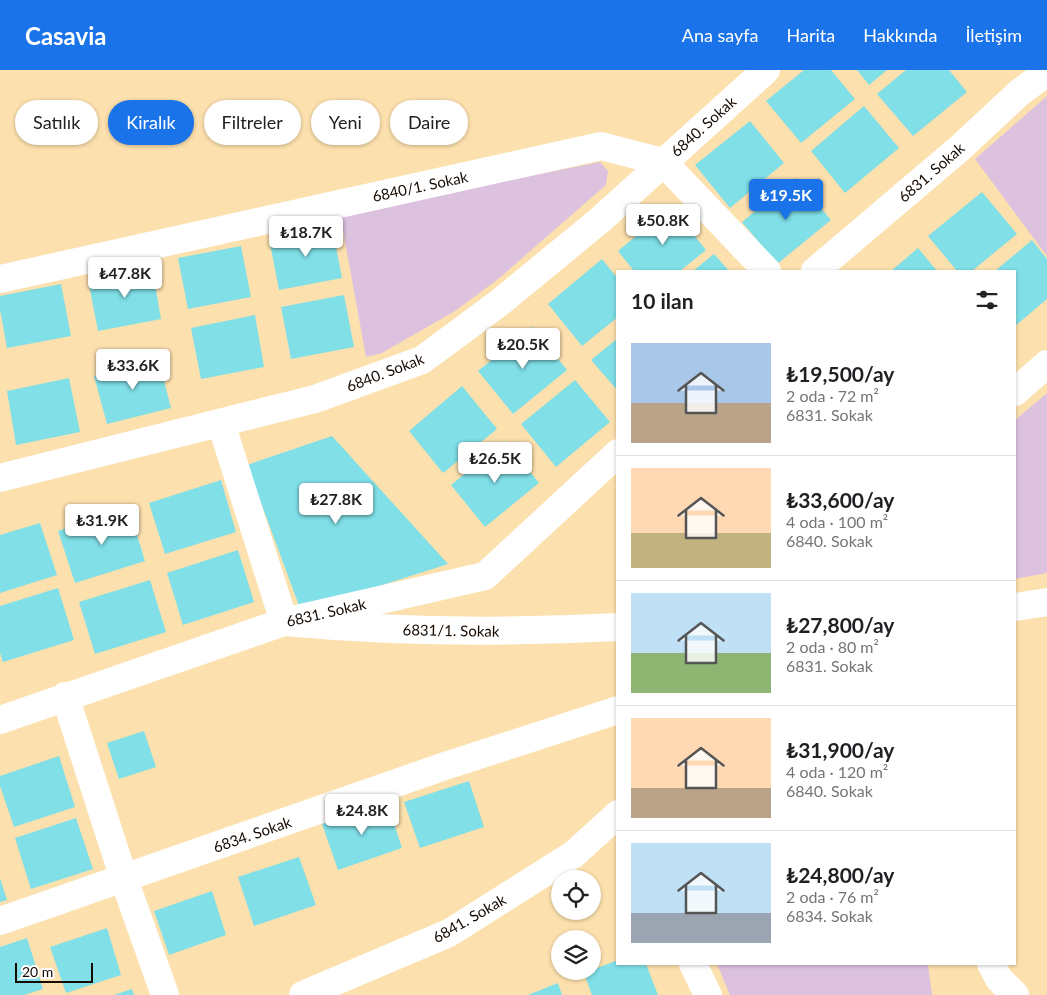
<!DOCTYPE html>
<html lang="tr">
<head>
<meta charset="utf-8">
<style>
  :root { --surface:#fff; --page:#f6f6f6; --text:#202124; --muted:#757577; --line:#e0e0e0; --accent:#1a73e8 }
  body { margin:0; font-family:Lato,sans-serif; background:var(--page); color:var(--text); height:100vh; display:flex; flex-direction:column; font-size:19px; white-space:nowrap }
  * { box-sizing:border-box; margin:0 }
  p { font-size:16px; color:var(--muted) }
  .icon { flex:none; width:28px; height:28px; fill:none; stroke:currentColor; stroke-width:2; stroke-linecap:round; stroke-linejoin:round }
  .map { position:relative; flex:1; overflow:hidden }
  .side { position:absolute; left:616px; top:200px; width:400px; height:695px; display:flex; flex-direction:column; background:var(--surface); border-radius:0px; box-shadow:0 1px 4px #0004 }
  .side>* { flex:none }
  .top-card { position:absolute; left:15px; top:30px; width:475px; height:45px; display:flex; gap:10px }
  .controls { position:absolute; left:551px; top:800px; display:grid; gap:10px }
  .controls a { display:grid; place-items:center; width:50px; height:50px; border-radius:50%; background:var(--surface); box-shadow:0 1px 4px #0004; font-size:25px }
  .scale { position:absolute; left:15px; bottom:12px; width:78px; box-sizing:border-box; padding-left:5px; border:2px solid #150900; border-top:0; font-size:14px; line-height:18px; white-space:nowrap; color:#150900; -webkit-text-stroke:4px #fff; paint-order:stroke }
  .price { position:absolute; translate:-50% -42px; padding:0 11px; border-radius:5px; background:#fff; color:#222; font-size:16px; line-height:32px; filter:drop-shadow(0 1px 2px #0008) }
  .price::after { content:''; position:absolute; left:50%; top:30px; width:15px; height:11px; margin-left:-8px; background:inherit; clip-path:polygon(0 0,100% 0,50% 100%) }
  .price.current { background:var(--accent); color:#fff }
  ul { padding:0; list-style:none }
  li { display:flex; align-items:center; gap:15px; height:125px; padding:0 15px }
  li+li { border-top:1px solid var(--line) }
  li span { display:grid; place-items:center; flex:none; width:140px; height:100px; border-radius:0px; color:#555 }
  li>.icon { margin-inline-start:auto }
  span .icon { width:60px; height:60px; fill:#fffc; stroke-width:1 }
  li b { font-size:21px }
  h2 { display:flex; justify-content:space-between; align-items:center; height:60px; padding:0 15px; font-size:21px }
  .pill { padding:0 18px; border-radius:22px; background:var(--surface); box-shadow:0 1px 4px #0004; font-size:18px; line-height:45px }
  .pill.current { background:var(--accent); color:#fff }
  header { display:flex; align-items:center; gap:30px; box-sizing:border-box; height:70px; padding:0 25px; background:var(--accent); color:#fff }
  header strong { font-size:24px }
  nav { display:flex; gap:28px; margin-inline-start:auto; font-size:18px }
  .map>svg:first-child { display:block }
  .green { fill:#dcc2df }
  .building { fill:#80dfe7 }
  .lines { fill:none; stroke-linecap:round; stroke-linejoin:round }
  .minor { stroke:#fff; stroke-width:28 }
  .labels { text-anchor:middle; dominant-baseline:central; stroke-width:4; stroke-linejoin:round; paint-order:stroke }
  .street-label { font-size:15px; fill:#150900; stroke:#fff }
</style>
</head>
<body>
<header>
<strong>Casavia</strong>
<nav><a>Ana sayfa</a><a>Harita</a><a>Hakkında</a><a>İletişim</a></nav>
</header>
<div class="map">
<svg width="1047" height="925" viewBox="0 0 1047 925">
  <rect width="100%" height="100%" fill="#fce0ad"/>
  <g class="green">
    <path d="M 1047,26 L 1047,186 L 975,89 Z"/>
    <path d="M 600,92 L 608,101 L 606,115 L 497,210 L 455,241 L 382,283 L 366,287 L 340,144 Z"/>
    <path d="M 1047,323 L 1047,503 L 1015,509 L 1015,350 Z"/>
    <path d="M 717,894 L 928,894 L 932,925 L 730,925 Z"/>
  </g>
  <g class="building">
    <path d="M 804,0 L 831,0 L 855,29 L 801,73 L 766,31 Z"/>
    <path d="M 857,0 L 887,0 L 869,15 Z"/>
    <path d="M 906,0 L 949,0 L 967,22 L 913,66 L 877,24 Z"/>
    <path d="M 864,36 L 899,78 L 845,123 L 811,81 Z"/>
    <path d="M 750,51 L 784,93 L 730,138 L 695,95 Z"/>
    <path d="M 796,108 L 831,150 L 777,194 L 742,152 Z"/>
    <path d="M 982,122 L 1017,164 L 972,201 L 957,201 L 928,166 Z"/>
    <path d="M 671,137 L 706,180 L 680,201 L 634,201 L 618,181 Z"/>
    <path d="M 332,156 L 342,208 L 279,220 L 269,168 Z"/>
    <path d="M 1032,170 L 1047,189 L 1047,229 L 1015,256 L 1015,201 L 995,201 Z"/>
    <path d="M 241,176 L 251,227 L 188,239 L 178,188 Z"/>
    <path d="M 918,178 L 937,201 L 891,201 Z"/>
    <path d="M 714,184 L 729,201 L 693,201 Z"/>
    <path d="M 602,189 L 618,209 L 618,247 L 582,276 L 548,234 Z"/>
    <path d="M 152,197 L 161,249 L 98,261 L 88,210 Z"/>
    <path d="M 61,214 L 71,266 L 7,278 L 0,240 L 0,226 Z"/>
    <path d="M 344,225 L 354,277 L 291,289 L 281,237 Z"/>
    <path d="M 255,245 L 264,297 L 201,309 L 191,258 Z"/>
    <path d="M 532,257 L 567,300 L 513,344 L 478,301 Z"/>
    <path d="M 618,268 L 618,321 L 591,290 Z"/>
    <path d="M 158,288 L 171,338 L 107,354 L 94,306 Z"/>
    <path d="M 69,308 L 80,362 L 16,375 L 7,321 Z"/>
    <path d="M 575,310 L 610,352 L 556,397 L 521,354 Z"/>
    <path d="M 462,316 L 497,359 L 443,403 L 409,361 Z"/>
    <path d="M 332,366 L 448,494 L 301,541 L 247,395 Z"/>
    <path d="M 505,371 L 539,413 L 485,457 L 451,415 Z"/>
    <path d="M 221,410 L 236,462 L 165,484 L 149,433 Z"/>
    <path d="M 129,439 L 145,491 L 75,513 L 58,461 Z"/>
    <path d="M 40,453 L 57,505 L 0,523 L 0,465 Z"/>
    <path d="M 238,480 L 254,532 L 183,555 L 167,503 Z"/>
    <path d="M 150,510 L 166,562 L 95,584 L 79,532 Z"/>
    <path d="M 58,518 L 74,570 L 3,592 L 0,583 L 0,536 Z"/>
    <path d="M 144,661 L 156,697 L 119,709 L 107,673 Z"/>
    <path d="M 59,686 L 75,737 L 14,757 L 0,716 L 0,706 Z"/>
    <path d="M 469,711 L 484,757 L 420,778 L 404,732 Z"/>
    <path d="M 387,732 L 402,778 L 338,800 L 322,754 Z"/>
    <path d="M 76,748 L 93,799 L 31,819 L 15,768 Z"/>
    <path d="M 299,787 L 316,835 L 254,856 L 238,807 Z"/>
    <path d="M 0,808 L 7,830 L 0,832 Z"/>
    <path d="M 212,821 L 226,865 L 169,885 L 154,841 Z"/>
    <path d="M 107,858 L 121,905 L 66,923 L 50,877 Z"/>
    <path d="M 27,868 L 43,919 L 24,925 L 0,925 L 0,877 Z"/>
    <path d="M 618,890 L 618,894 L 646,894 L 658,925 L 592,925 L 584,903 L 592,901 L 592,900 Z"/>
    <path d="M 558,913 L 562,925 L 528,925 Z"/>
    <path d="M 132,919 L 134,925 L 114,925 Z"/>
  </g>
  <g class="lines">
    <g class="minor">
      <path d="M 815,201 L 960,78 L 1019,23 L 1047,2"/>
      <path d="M 0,209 L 601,76 L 663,92 L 767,201"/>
      <path d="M 1015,322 L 1047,294"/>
      <path d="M 221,353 L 284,552 C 395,562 506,563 618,557"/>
      <path d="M 0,408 L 315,329 L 422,290 L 499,233 L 600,150 L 766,0"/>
      <path d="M 1015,537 L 1047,532"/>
      <path d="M 65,626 L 124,809 L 165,925"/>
      <path d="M 0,650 L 284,552 L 485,506 L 618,383"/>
      <path d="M 0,851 L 445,696 L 618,640"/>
      <path d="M 693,894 L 708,925"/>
      <path d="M 991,894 L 999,909 L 1015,925"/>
      <path d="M 303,925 L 449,863 L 574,784 L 618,744"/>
    </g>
  </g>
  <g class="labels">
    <g class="street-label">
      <text transform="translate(703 56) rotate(-42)">6840. Sokak</text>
      <text transform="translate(931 102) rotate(-41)">6831. Sokak</text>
      <text transform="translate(420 116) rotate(-12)">6840/1. Sokak</text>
      <text transform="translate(385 302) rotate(-21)">6840. Sokak</text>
      <text transform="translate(326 542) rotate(-13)">6831. Sokak</text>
      <text transform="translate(451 560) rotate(1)">6831/1. Sokak</text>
      <text transform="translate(252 764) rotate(-19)">6834. Sokak</text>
      <text transform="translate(469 848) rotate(-30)">6841. Sokak</text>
    </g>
  </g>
</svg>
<div class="controls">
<a><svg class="icon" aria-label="locate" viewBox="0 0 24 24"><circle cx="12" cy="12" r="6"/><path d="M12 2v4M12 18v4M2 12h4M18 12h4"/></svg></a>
<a><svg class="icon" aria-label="layers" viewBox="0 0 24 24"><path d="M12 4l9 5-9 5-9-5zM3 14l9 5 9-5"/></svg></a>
</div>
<div class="scale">20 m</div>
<b class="price current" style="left:786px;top:151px">₺19.5K</b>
<b class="price" style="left:663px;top:176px">₺50.8K</b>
<b class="price" style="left:306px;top:188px">₺18.7K</b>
<b class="price" style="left:125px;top:229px">₺47.8K</b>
<b class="price" style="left:523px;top:300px">₺20.5K</b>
<b class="price" style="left:133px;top:321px">₺33.6K</b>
<b class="price" style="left:495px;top:414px">₺26.5K</b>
<b class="price" style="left:336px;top:455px">₺27.8K</b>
<b class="price" style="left:102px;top:476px">₺31.9K</b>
<b class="price" style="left:362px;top:766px">₺24.8K</b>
<div class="top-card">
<a class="pill">Satılık</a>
<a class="pill current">Kiralık</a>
<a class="pill">Filtreler</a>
<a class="pill">Yeni</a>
<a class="pill">Daire</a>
</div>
<section class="side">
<h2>10 ilan<svg class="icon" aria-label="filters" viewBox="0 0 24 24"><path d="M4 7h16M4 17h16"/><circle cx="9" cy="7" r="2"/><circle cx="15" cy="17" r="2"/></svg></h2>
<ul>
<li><span style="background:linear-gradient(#a9c7e8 60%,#b9a48a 0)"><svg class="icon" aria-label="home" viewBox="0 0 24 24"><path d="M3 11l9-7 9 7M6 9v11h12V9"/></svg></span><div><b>₺19,500/ay</b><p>2 oda · 72 m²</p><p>6831. Sokak</p></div></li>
<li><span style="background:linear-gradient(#ffd9b3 65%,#c2b280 0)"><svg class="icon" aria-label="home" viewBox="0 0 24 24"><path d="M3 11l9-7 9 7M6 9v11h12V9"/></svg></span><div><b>₺33,600/ay</b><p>4 oda · 100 m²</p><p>6840. Sokak</p></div></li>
<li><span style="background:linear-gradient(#bfe0f5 60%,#8fb573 0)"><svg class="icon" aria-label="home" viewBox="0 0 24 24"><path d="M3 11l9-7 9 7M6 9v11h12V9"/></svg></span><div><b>₺27,800/ay</b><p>2 oda · 80 m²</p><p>6831. Sokak</p></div></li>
<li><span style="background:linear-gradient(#ffd9b3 70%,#b9a48a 0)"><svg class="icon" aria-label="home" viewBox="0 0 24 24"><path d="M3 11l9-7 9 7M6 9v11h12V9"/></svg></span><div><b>₺31,900/ay</b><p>4 oda · 120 m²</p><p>6840. Sokak</p></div></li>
<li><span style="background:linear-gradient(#bfe0f5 70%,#9aa5b1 0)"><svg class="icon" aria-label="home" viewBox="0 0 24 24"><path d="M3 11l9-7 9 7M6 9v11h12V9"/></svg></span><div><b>₺24,800/ay</b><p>2 oda · 76 m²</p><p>6834. Sokak</p></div></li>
</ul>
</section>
</div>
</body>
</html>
